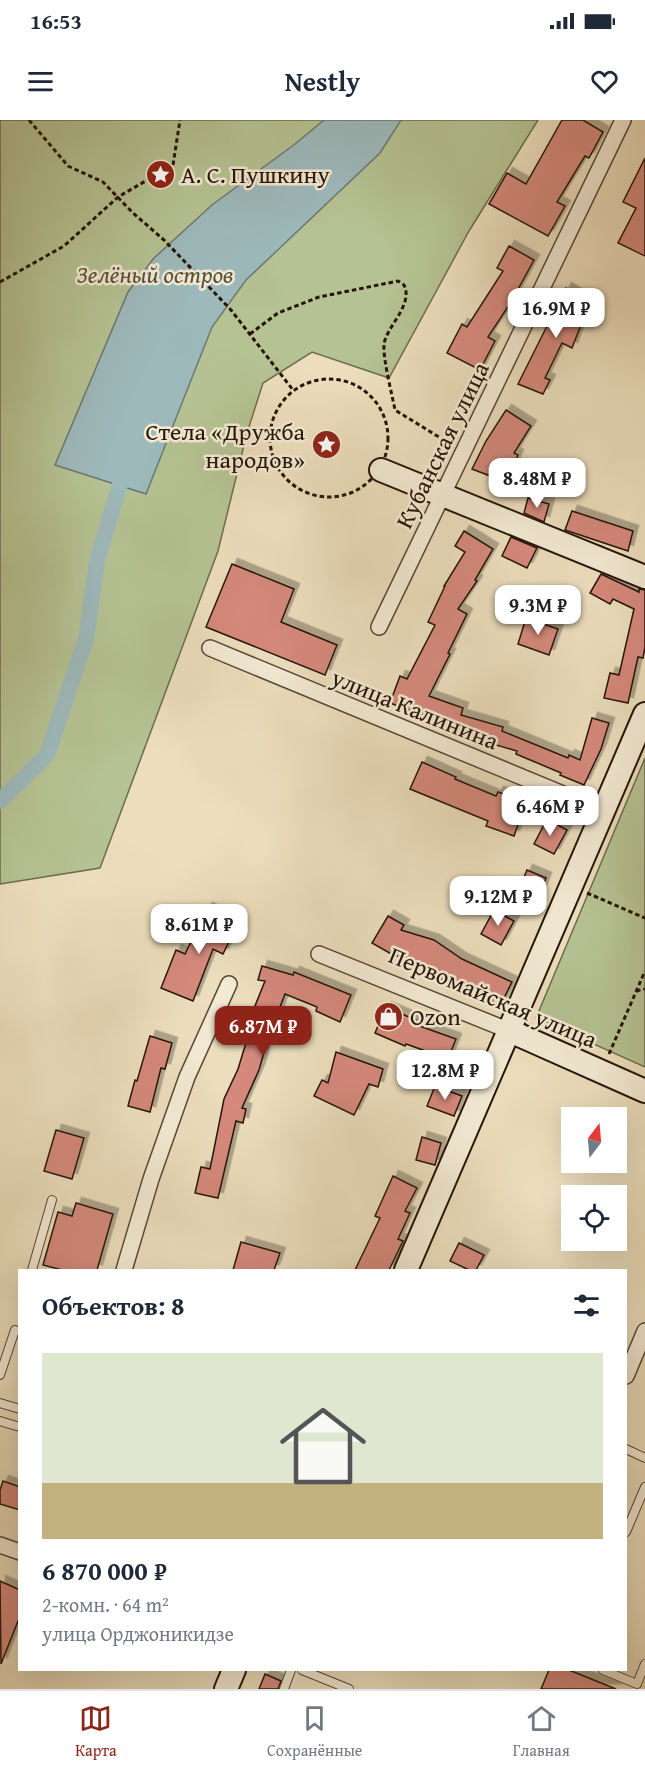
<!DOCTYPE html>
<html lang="ru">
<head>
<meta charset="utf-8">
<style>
  :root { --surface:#fff; --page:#f2f2f3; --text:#1f2937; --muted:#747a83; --line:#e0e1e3; --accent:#8f2418 }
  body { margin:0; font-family:"Gentium Book Plus",serif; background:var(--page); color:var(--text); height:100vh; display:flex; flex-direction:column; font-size:22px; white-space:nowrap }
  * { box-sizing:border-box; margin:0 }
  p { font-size:20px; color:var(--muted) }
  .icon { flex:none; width:33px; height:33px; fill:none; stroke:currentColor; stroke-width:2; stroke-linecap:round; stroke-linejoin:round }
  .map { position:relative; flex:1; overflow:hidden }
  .side { position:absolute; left:18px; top:1149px; width:609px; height:402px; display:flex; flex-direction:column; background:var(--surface); border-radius:0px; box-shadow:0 6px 24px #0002 }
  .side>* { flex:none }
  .needle { width:39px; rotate:16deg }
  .fabs { position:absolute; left:561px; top:987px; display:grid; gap:12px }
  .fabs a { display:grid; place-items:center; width:66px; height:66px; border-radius:0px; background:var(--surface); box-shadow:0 6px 24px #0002; font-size:30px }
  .price { position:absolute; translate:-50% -51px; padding:0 14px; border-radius:12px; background:#fff; color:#222; font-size:20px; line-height:39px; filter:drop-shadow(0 2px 3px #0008) }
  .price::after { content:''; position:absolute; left:50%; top:36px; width:18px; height:14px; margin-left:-9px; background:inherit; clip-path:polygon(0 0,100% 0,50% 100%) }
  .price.active { background:var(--accent); color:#fff }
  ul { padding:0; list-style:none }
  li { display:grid; align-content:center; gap:12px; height:318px; padding:0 24px }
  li+li { border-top:2px solid var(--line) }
  li span { display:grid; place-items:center; height:186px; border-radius:0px; color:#555 }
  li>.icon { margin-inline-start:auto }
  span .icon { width:108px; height:108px; fill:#fffc; stroke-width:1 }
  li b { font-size:26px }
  h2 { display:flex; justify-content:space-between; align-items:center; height:72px; padding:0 24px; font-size:26px }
  .status { display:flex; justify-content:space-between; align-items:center; height:42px; padding:0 30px; background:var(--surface); direction:ltr }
  .status svg { height:16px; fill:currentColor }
  header { display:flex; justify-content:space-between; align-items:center; height:78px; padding:0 24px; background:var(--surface); font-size:27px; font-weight:700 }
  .tab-bar { display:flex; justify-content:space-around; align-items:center; height:84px; border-top:2px solid var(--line); background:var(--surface); font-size:16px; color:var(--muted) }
  .tab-bar a { display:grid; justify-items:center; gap:3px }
  .tab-bar .active { color:var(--accent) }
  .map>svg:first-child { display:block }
  .green { fill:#b5c293; stroke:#6d6c4e; stroke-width:1.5 }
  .water { fill:#9db9bb; stroke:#6d7773; stroke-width:1.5 }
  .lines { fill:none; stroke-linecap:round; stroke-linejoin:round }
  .canal { stroke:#9db9bb; stroke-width:16 }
  .building { fill:#d5897c; stroke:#251508; stroke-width:1.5; filter:url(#shadow) }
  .lane-casing { stroke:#574735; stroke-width:10 }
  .street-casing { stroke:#574735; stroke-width:18 }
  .secondary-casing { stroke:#251508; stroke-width:26 }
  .path { stroke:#251508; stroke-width:3; stroke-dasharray:4.5 3; stroke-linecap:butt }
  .lane { stroke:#f3ead4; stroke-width:8 }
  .street { stroke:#f3ead4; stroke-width:15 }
  .secondary { stroke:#f3ead4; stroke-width:22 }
  .labels { text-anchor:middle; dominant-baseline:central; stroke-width:5; stroke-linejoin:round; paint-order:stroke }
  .poi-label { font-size:24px; fill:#251508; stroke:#f3ead4; text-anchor:start }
  .park-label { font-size:24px; font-style:italic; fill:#575239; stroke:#f3ead4 }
  .street-label { font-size:24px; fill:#251508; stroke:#f3ead4 }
</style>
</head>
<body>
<div class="status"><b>16:53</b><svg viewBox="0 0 49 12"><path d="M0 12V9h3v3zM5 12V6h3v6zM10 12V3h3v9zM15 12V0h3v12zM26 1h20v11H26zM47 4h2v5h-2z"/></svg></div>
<header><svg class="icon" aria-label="menu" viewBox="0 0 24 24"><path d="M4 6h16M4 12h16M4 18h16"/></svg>Nestly<svg class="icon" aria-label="heart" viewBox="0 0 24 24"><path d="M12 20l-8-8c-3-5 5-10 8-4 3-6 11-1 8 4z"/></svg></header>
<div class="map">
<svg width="645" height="1569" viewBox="0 0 645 1569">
  <defs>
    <filter id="shadow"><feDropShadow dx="5.5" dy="-5.5" stdDeviation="0" flood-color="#0004"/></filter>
  </defs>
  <rect width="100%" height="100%" fill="#ecdebd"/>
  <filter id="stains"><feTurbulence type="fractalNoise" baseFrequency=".00333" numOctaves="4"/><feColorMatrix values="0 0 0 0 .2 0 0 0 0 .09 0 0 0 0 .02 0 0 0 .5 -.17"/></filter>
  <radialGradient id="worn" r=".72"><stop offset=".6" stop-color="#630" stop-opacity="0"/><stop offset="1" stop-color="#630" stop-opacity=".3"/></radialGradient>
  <g class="green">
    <path d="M 0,0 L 538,0 L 469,111 L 389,258 L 312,232 L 263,263 L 247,313 L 218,431 L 100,748 L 0,764 Z"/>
    <path d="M 645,638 L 645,947 L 536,898 Z"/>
  </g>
  <path class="water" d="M 324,0 L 401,0 L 380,33 L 246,160 L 212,207 L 146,374 L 55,345 L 128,172 L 154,138 L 212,85 L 295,24 Z"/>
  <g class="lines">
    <path class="canal" d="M 0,681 L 47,635 L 86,519 L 97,441 L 126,344"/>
  </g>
  <g class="building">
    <path d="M 562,0 L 583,0 L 603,12 L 589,38 L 585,36 L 557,82 L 565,86 L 548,116 L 489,84 L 507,53 L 526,64 Z"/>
    <path d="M 645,38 L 645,136 L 618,123 L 636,88 L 623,82 Z"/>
    <path d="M 509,126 L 534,140 L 511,182 L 488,217 L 495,221 L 480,250 L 447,233 L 462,204 L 467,207 L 503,151 L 497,148 Z"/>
    <path d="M 566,168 L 595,185 L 584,206 L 581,205 L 572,228 L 562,223 L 545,258 L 550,260 L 543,274 L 518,264 Z"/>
    <path d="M 506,290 L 531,306 L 514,333 L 518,335 L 506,362 L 472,349 L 486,321 Z"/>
    <path d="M 528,378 L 549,384 L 544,402 L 524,393 Z"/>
    <path d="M 572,391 L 633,411 L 628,431 L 565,410 Z"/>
    <path d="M 464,411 L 493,429 L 475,460 L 477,461 L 458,489 L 467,494 L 448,533 L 450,534 L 429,576 L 463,588 L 461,595 L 503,607 L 502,611 L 568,638 L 569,635 L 580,640 L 592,598 L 609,603 L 601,629 L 584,665 L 560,655 L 561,653 L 516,634 L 517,631 L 472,618 L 435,605 L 436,600 L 390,583 L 400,556 L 407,559 L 435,505 L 428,502 L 445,466 L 444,466 L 465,432 L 455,426 Z"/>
    <path d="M 511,417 L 537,428 L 527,448 L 502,436 Z"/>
    <path d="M 232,444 L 294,469 L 281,502 L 337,525 L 325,555 L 206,507 Z"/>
    <path d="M 601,454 L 639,472 L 639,469 L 645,470 L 645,527 L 643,538 L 638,537 L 628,583 L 604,578 L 610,553 L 619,555 L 634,489 L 613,479 L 610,484 L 590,473 Z"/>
    <path d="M 526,498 L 558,509 L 549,535 L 518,524 Z"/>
    <path d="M 422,642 L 456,657 L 455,659 L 496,676 L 498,672 L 526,682 L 514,716 L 486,706 L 488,701 L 410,669 Z"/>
    <path d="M 547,699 L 567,710 L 554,734 L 534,724 Z"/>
    <path d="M 527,750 L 546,758 L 532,794 L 512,786 Z"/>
    <path d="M 207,788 L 238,803 L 223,834 L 213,829 L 193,881 L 161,868 L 176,830 L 185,834 Z"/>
    <path d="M 494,790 L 514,801 L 501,825 L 481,814 Z"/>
    <path d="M 388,796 L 404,805 L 401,810 L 434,820 L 462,839 L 512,862 L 500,886 L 439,858 L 418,842 L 393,835 L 372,823 Z"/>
    <path d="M 262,846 L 293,855 L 294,852 L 351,875 L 340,902 L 316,891 L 317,887 L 285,874 L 277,895 L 275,894 L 259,950 L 242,988 L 246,989 L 243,1003 L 236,1001 L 218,1078 L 195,1073 L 201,1047 L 210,1049 L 224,979 L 238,949 L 257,887 L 255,886 L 265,861 L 258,860 Z"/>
    <path d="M 386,887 L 416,900 L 414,904 L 456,919 L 448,939 L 406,924 L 405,926 L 375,913 Z"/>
    <path d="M 150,916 L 172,923 L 165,949 L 161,948 L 150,992 L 128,986 L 135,960 L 137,961 Z"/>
    <path d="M 336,932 L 383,949 L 378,967 L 369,964 L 354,995 L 314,976 L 322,960 L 328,963 Z"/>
    <path d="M 435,966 L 462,976 L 454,996 L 427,986 Z"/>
    <path d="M 56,1010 L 84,1018 L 72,1059 L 44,1051 Z"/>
    <path d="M 422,1017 L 441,1023 L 435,1045 L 416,1040 Z"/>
    <path d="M 393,1056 L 417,1068 L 405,1091 L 410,1093 L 398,1119 L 403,1121 L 389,1150 L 355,1150 L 380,1098 L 375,1096 Z"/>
    <path d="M 76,1083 L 113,1094 L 97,1150 L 62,1150 L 43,1145 L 58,1092 L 72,1096 Z"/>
    <path d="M 241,1122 L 280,1133 L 274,1150 L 233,1150 Z"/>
    <path d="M 459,1123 L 484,1135 L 476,1150 L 469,1150 L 450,1141 Z"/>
    <path d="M 3,1361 L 20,1367 L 20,1390 L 0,1384 L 0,1370 Z"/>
    <path d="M 0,1461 L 20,1470 L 20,1496 L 1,1544 Z"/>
    <path d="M 549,1550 L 569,1550 L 616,1569 L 541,1569 Z"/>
    <path d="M 265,1554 L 281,1561 L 278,1569 L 259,1569 Z"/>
  </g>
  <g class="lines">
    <defs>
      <g id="lane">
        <path d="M 32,1150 L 52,1080"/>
        <path d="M 0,1255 L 15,1210"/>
        <path d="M 0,1283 L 20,1289"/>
        <path d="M 0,1301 L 20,1307"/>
        <path d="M 626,1329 L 645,1338"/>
        <path d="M 626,1412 L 645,1367"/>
        <path d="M 302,1550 L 349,1569"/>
        <path d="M 603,1550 L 637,1564 L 645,1544"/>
        <path d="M 284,1569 L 291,1550"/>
      </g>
      <g id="street">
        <path d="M 379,507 L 623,0"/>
        <path d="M 210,528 L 604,691"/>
        <path d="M 319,834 L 510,911"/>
        <path d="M 124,1150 L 151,1059 L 187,957 L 229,864"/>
        <path d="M 626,1256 L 645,1211"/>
        <path d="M 0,1425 L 20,1432"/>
      </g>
      <g id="secondary">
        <path d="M 381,350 L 645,457"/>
        <path d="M 510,911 L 645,971"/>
        <path d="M 406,1150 L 645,594"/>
        <path d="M 226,1569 L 234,1550"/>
      </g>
    </defs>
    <use href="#lane" class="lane-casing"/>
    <use href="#street" class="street-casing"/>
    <use href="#secondary" class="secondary-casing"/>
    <g class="path">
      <path d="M 29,0 L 68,46 L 103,62 L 133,93 L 164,120 L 231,190 L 293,270"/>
      <path d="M 0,162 L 64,126 L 118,77 L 173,45 L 180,0"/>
      <path d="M 250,214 L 278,193 L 319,177 L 398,161 L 404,165 C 414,185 385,208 384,225 C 383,240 392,274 395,290 L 452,325"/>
      <circle cx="329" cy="318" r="59"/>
      <path d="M 587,773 L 645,798"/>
      <path d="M 636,871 L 645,869"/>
      <path d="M 609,934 L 645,851"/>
    </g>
    <use href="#lane" class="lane"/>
    <use href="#street" class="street"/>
    <use href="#secondary" class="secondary"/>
  </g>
  <defs>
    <symbol id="sight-disc" viewBox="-11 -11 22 22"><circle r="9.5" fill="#8f2418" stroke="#f3ead4"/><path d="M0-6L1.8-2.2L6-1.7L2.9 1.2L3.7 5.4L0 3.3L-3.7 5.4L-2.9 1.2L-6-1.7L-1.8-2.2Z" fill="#fff"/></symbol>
    <symbol id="shop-disc" viewBox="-11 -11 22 22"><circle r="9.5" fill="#8f2418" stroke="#f3ead4"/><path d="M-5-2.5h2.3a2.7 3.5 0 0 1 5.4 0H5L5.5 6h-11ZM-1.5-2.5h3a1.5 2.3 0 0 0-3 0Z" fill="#fff"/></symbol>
  </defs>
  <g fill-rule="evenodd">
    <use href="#sight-disc" x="144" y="38" width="33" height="33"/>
    <use href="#sight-disc" x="310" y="308" width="33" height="33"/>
    <use href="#shop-disc" x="372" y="880" width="33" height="33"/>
  </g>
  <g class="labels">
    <g class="poi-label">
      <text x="181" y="54">А. С. Пушкину</text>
      <text x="305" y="311" text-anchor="end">Стела «Дружба<tspan x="305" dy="28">народов»</tspan></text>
      <text x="410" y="896">Ozon</text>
    </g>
    <g class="park-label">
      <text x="155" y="154">Зелёный остров</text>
    </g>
    <g class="street-label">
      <text transform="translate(442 325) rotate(-64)">Кубанская улица</text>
      <text transform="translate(415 589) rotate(22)">улица Калинина</text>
      <text transform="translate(493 877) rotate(23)">Первомайская улица</text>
    </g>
  </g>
  <rect width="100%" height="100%" filter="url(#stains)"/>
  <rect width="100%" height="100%" fill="url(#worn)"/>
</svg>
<div class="fabs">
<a><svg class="needle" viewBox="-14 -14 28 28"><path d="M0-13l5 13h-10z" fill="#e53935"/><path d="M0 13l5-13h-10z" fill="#747a83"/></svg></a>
<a><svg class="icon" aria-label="locate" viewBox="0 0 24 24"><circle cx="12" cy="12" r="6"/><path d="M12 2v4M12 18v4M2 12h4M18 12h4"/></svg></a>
</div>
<b class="price" style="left:556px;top:219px">16.9M ₽</b>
<b class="price" style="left:537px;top:389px">8.48M ₽</b>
<b class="price" style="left:538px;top:516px">9.3M ₽</b>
<b class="price" style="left:550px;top:717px">6.46M ₽</b>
<b class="price" style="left:498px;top:807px">9.12M ₽</b>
<b class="price" style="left:199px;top:835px">8.61M ₽</b>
<b class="price active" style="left:263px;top:937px">6.87M ₽</b>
<b class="price" style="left:445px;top:981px">12.8M ₽</b>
<section class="side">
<h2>Объектов: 8<svg class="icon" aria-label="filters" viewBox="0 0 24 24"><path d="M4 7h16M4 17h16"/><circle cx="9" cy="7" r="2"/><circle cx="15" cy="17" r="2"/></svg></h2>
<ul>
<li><span style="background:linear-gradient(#dfe7d0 70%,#c2b280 0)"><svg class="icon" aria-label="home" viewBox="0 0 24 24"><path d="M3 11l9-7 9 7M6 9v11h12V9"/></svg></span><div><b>6 870 000 ₽</b><p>2-комн. · 64 m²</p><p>улица Орджоникидзе</p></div></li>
</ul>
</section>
</div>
<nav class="tab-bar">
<a class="active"><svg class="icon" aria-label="map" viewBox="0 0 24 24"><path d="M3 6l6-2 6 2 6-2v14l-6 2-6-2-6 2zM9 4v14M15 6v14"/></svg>Карта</a>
<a><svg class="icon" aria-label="saved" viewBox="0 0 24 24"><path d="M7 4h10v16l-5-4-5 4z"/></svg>Сохранённые</a>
<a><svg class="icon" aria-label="home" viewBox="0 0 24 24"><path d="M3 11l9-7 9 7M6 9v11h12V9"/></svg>Главная</a>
</nav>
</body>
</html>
